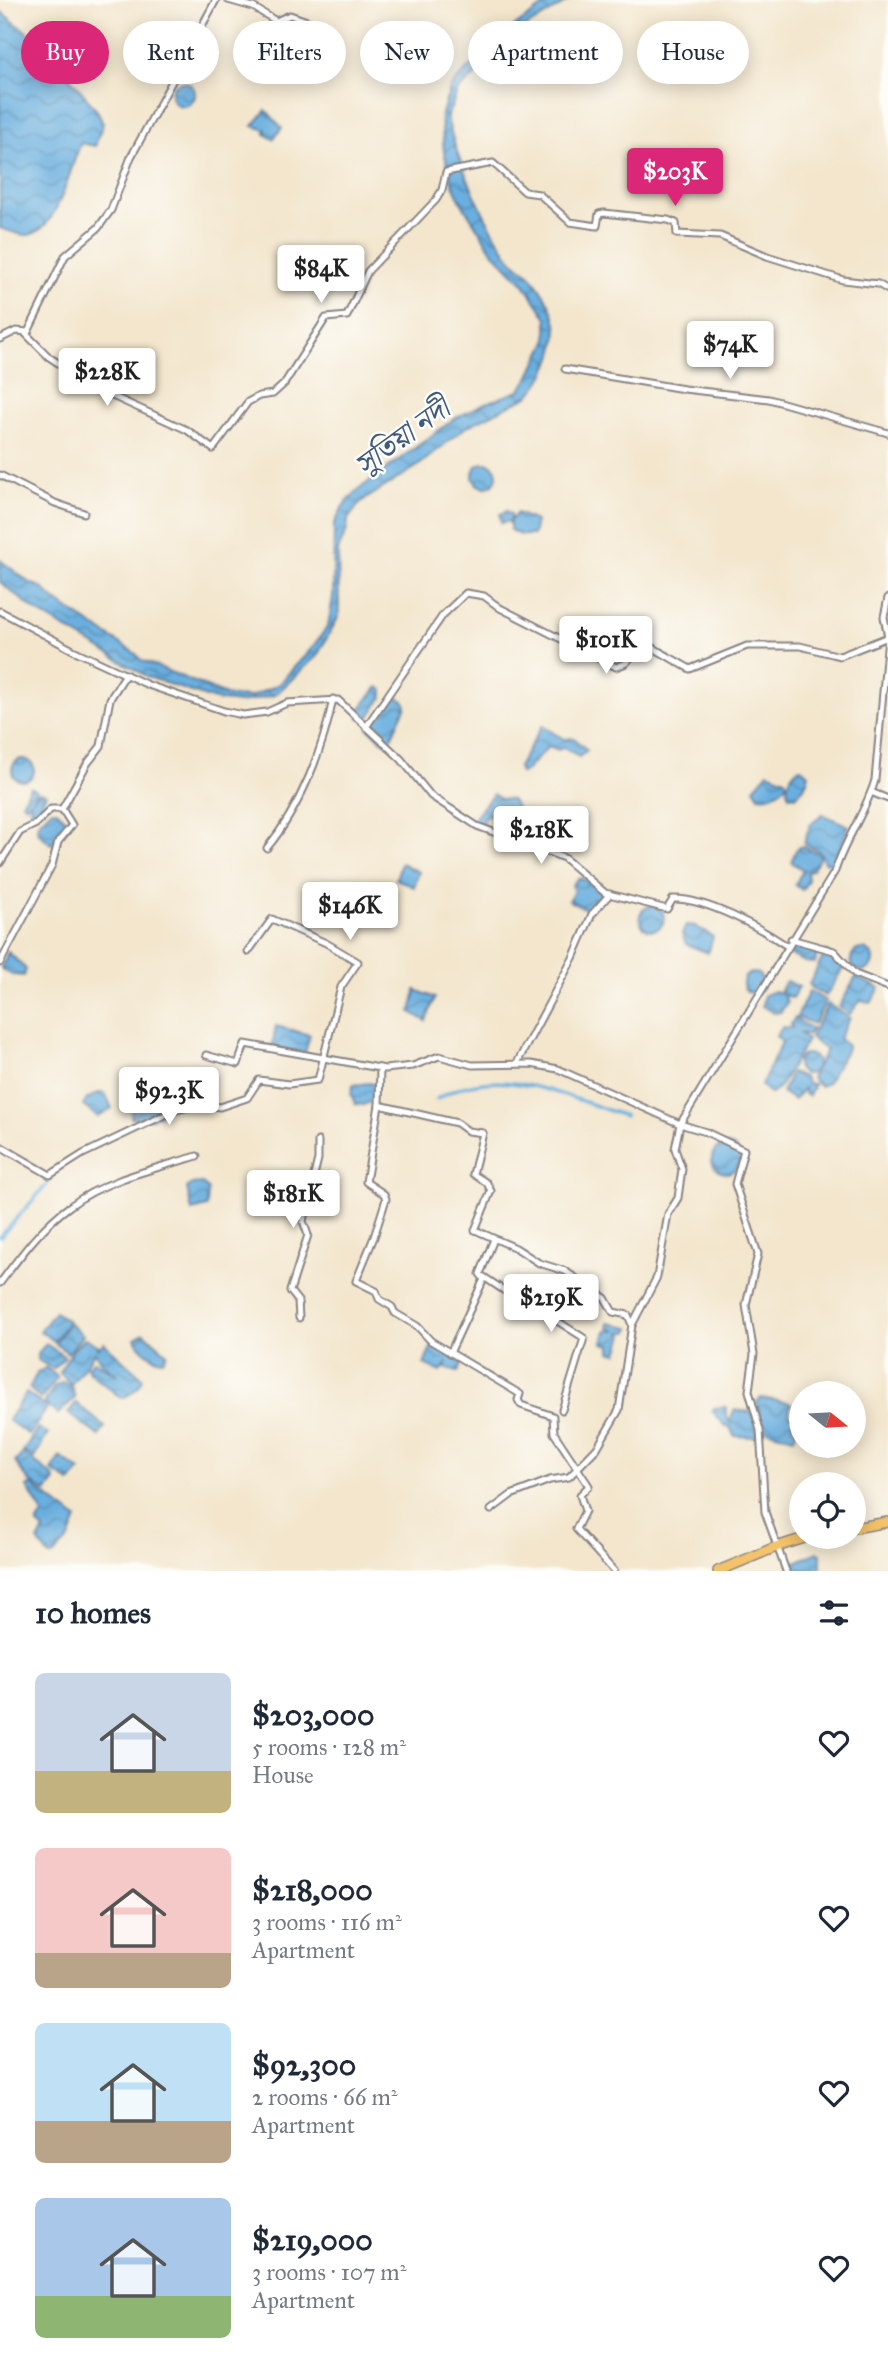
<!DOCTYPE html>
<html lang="en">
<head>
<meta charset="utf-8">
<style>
  :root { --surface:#fff; --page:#f2f2f3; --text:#1f2937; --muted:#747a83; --accent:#db2777 }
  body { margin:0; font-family:"IM FELL Great Primer","Noto Serif Bengali",serif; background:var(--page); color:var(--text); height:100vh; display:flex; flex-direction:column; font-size:26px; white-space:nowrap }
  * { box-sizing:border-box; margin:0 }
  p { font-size:23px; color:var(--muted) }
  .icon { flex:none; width:38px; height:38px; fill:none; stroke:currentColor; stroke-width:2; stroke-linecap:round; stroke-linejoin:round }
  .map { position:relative; height:1571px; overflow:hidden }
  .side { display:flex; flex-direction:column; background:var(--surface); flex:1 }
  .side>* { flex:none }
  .banner { position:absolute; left:21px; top:21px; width:847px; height:63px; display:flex; gap:14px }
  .needle { width:46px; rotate:108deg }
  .controls { position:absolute; left:789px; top:1381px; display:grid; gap:14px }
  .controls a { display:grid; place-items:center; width:77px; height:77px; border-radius:50%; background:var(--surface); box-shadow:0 4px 18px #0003; font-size:35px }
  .price { position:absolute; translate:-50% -60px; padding:0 16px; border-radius:7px; background:#fff; color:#222; font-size:23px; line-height:46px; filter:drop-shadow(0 2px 4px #0008) }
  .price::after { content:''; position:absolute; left:50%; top:42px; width:21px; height:16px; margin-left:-10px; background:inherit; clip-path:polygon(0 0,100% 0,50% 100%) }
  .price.on { background:var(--accent); color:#fff }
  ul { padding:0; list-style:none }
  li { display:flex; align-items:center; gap:21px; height:175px; padding:0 35px }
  li span { display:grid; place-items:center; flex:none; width:196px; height:140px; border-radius:10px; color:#555 }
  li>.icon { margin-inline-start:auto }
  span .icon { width:84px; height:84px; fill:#fffc; stroke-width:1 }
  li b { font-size:30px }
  h2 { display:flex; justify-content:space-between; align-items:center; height:84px; padding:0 35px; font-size:30px }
  .chip { padding:0 24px; border-radius:32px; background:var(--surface); box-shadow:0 4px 18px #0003; font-size:24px; line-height:63px }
  .chip.on { background:var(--accent); color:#fff }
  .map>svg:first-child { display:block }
  .water { fill:url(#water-waves); stroke:#46688d; stroke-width:2 }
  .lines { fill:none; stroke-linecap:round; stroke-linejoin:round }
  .canal { stroke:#69afdf; stroke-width:3.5 }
  .minor-casing { stroke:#8a8484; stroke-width:9 }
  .highway-casing { stroke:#8a8484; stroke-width:12 }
  .minor { stroke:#fff; stroke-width:5 }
  .highway { stroke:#f3c26a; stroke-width:9 }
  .labels { text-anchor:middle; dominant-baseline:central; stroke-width:5; stroke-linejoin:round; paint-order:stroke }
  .water-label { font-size:30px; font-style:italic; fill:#3e5a7d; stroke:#fdfcf7 }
</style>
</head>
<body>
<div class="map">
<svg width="888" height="1571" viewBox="0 0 888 1571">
  <defs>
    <pattern id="water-waves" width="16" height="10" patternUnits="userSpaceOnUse" patternTransform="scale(1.75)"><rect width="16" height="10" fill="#69afdf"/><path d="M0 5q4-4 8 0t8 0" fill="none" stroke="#568eb6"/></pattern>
  </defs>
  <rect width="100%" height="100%" fill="#fdfcf7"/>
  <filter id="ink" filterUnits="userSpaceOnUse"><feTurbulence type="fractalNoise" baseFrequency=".0143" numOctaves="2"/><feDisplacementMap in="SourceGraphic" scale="14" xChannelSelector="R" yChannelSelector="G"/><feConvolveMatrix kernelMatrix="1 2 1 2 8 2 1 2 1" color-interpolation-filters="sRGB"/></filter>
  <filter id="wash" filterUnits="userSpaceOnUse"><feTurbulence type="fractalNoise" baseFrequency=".00686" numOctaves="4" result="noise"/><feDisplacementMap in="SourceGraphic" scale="28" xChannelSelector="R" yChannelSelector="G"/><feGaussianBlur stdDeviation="1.57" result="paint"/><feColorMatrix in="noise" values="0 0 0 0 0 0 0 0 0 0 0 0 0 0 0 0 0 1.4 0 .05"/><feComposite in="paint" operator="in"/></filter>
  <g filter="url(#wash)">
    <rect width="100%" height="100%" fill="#f3e6cd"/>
    <g class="water">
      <path d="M 552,0 L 570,0 L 515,34 L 507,49 L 458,90 L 447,117 C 456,158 485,224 511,258 C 517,266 525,269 531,276 C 541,288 553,308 556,323 C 560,346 545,382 528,396 L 466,427 L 418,466 L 361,502 L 348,519 L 347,530 L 338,550 L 339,616 L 317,656 L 275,695 L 240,703 L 215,700 L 148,677 L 36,611 L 0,582 L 0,560 L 30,583 L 41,587 L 56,601 L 136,654 L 141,660 L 228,696 L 250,697 L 278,685 L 311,649 L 328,626 L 333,597 L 334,525 L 343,506 L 358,490 L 454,419 L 483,404 L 519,391 L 529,378 L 547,341 L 547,318 L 523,283 L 492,251 L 461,202 L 452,182 L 444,152 L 441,117 L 450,88 L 467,69 L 500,46 L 515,26 Z"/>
      <path d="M 0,11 L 45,46 L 98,112 L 103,124 L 95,146 L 81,143 C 69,168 59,231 27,235 C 19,236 8,230 0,228 Z"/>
      <circle cx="183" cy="94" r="12"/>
      <path d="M 266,110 L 282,128 L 273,139 L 265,134 L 266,130 L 253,126 Z"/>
      <circle cx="485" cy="475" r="12"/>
      <path d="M 507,511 L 511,514 L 510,521 L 517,513 L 536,521 L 533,535 L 520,535 L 510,530 L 510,521 L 501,523 L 500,514 Z"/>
      <path d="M 378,687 L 383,690 L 383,696 L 368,719 L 359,718 L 359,710 Z"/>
      <path d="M 396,696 L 404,701 L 406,706 L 388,745 L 368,728 Z"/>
      <path d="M 542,726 L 564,739 L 574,738 L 587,750 L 579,757 L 564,747 L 558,750 L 549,746 L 526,771 L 520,773 L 518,767 Z"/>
      <circle cx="23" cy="770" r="11"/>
      <path d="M 801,768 L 809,774 C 807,784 803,790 796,796 L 789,795 C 784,786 792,770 801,768 Z"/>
      <path d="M 768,772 L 785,779 L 787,784 C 781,792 769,798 759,796 L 754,788 Z"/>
      <path d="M 30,787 L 36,790 L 33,799 L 39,792 L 46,794 L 37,813 L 30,810 L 31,801 L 26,806 L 22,803 Z"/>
      <path d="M 493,794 L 501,799 L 512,800 L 523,820 L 520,830 L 513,831 C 504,824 500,816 486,815 L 481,825 L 473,820 Z"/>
      <path d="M 51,810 L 57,810 L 69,823 L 51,844 L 37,831 L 38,823 Z"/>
      <path d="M 822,814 L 849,826 L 834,864 L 824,862 L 820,852 L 804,843 L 810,825 Z"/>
      <path d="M 802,846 L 821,855 L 813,869 L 807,872 L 808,880 L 802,890 L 795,885 L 803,870 L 791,862 L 797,848 Z"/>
      <path d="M 401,863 L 419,872 L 414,887 L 396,879 Z"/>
      <path d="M 578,878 L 587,880 L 604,895 L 590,911 L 569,901 L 574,891 L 572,885 Z"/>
      <circle cx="652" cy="918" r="12"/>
      <path d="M 686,925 L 695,926 L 713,937 L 708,953 L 686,944 L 682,934 Z"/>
      <path d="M 794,945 L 818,950 L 815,963 L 805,962 L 789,954 Z"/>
      <circle cx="862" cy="960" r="11"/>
      <path d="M 826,951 L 844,967 L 826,996 L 814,990 L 809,984 Z"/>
      <path d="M 8,952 L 26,969 L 24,976 L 12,975 L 1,968 Z"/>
      <circle cx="753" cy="983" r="10"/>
      <path d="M 856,977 L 880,988 L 871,1003 L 861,1000 L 850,1014 L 839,1007 Z"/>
      <path d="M 786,981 L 799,987 L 792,998 L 783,994 L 787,1002 L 781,1012 L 774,1013 L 762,1006 L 764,995 L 774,991 L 782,993 L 780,990 Z"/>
      <path d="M 416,990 L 435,998 L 426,1021 L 411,1012 Z"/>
      <path d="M 809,991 L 826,1001 L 814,1024 L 797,1017 Z"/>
      <path d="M 828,1004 L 850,1018 L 839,1038 L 847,1046 L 846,1051 L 827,1083 L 820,1086 L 811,1078 L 826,1050 L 810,1038 Z"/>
      <path d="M 795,1018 L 812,1029 L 808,1035 L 799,1032 L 807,1040 L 780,1086 L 771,1094 L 761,1086 L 782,1042 L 776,1036 L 783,1027 L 792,1028 L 791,1024 Z"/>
      <path d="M 276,1026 L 310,1035 L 305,1053 L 272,1047 Z"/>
      <circle cx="807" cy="1064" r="10"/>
      <path d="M 791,1073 L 804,1077 L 807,1084 L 814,1084 L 809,1096 L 804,1094 L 804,1088 L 794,1100 L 782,1092 Z"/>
      <path d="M 369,1083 L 377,1085 L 371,1102 L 363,1105 L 355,1104 L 351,1094 L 353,1085 Z"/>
      <path d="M 98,1093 L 105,1093 L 112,1108 L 98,1117 L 83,1106 L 87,1099 Z"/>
      <path d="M 147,1100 L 161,1114 L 151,1119 L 131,1118 L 132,1109 Z"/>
      <circle cx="726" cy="1159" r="14"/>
      <path d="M 201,1183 L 208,1189 L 207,1207 L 192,1211 L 187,1188 L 192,1184 Z"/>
      <path d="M 55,1312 L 68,1321 L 54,1341 L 40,1331 Z"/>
      <path d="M 69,1323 L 83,1335 L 68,1353 L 55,1343 Z"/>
      <path d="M 608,1323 L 630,1327 L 629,1332 L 621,1332 L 624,1335 L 618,1353 L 611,1352 L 611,1345 L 603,1343 L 606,1331 L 617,1331 L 608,1328 Z"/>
      <path d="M 144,1333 L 167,1353 L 163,1360 C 154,1360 138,1348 135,1338 Z"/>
      <path d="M 85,1338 L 99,1346 L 97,1349 L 104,1343 L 143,1378 C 141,1386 129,1397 121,1398 L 89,1372 L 87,1367 L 94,1361 L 118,1376 L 100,1361 L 95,1352 L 71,1385 L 59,1372 L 74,1349 Z"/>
      <path d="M 46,1344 L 65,1357 L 53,1369 L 38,1360 L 38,1353 Z"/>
      <path d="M 432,1346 L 462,1363 L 458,1372 L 445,1368 L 447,1362 L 441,1372 L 424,1364 Z"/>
      <path d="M 46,1368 L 58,1377 L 41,1399 L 29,1388 L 38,1372 Z"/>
      <path d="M 63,1382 L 72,1388 L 75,1398 L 58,1414 L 48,1407 L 29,1435 L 8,1420 L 26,1393 L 47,1407 L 45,1402 L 54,1387 Z"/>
      <path d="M 761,1398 L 791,1403 L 789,1415 L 794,1418 L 793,1427 L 797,1430 L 794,1438 L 762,1429 L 757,1402 Z"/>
      <path d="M 76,1403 L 105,1427 L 99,1436 L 68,1413 Z"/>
      <path d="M 726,1407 L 726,1416 L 730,1422 L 734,1410 L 752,1412 L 758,1437 L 734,1436 L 730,1427 L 724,1425 L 712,1411 L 714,1408 Z"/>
      <path d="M 38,1428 L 48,1434 L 34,1458 L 23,1451 Z"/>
      <path d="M 23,1453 L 54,1477 L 55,1481 L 46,1492 L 29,1481 L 15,1462 Z"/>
      <path d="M 60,1457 L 81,1471 L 70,1482 L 52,1471 Z"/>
      <path d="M 31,1484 L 77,1519 L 69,1539 L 53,1556 L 49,1556 L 38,1541 L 44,1530 L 37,1524 L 43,1514 L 27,1487 Z"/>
      <path d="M 817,1552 L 821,1554 L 821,1568 L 789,1571 L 791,1564 Z"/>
    </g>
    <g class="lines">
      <g class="canal">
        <path d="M 437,1099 C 497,1061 566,1097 625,1116"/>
        <path d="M 0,1237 L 50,1181"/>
      </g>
    </g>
  </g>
  <g filter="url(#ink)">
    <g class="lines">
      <defs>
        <g id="minor">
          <path d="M 228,0 L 253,7 L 276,21 L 290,15 L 313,23"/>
          <path d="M 26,334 L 49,357 L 99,390 L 187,430 L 213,449 L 248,402 L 259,396 L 273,394 L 284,384 L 326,318 L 347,316 L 368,271 L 436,200 L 442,190 L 446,172 L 493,163 L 525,192 L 539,194 L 570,222 L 597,226 L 599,214 L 604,213 L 668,220 L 676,223 L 677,234 L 720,236 L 767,256 L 843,280 L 878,284 L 888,290"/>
          <path d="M 0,339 L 16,331 L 28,332 L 65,256 L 98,228 L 111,210 L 131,157 L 216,0"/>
          <path d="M 565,369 L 684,389 L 769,399 L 888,433"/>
          <path d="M 0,475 L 55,503 L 84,513"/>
          <path d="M 888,598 L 884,617 L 888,637"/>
          <path d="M 0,611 L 73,650 L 148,685 L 224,711 L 243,715 L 267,712 L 287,703 L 338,700 L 401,759 L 431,796 L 477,826 L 564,858 L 605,893 L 667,909 L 673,899 C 705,898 761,928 787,946"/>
          <path d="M 366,727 L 443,615 L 466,593 L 484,596 L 500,608 L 616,667 L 626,663 L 643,642 L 690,669 L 747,646 L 800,646 L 840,656 L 888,637 L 875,780 C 866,812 845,839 835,871 L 680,1124 L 706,1132 L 744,1150 L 735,1184 L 758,1254 L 746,1305 L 754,1354 L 749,1391 L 760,1430 L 765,1512 L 786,1571"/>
          <path d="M 871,792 L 888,799"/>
          <path d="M 267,848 C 300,808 323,750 333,699"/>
          <path d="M 0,863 L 20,832 L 36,824 L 51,809 L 62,809"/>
          <path d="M 791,939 L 834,951 L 855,974 L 888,987"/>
          <path d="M 0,963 L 52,865 L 58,842 L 72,825 L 62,809 L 87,764 L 101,746 L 110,699 L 126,674"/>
          <path d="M 206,1055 L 238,1064 L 245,1044 L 385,1069 L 413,1066 L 439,1056 L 472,1065 L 531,1064 L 558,1069 L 680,1124 L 675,1149 L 682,1169 L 678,1198 L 668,1214 L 657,1277 L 632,1325"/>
          <path d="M 517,1063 L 573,958 L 592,914 L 610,894"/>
          <path d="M 380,1068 L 379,1105 L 366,1182 L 384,1194 L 386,1199 L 374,1237 L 356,1281 L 376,1291 L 379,1299 L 392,1307 L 395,1313 L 417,1326 L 431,1341 L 520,1394 L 518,1400 L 521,1405 L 553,1416 L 554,1433 L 589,1486 L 580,1495 L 585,1511 L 576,1529 L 614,1571"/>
          <path d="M 379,1105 L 457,1123 L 468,1131 L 483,1133 L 473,1174 L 487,1183 L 491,1191 L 475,1230 L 516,1248 L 539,1263 L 565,1271 L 605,1298 L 613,1312 L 628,1315 L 632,1325 L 619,1410 L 597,1448 L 569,1477 L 550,1480 L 511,1495 L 491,1510"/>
          <path d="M 0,1146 L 50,1175 L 83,1154 L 175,1110 L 201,1104 L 220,1107 L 247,1098 L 259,1080 L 289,1084 L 318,1080 L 341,987 L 358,962 L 326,943 L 272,919 L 248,952"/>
          <path d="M 484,1277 L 518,1300 L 533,1295 L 532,1305 L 584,1338 L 562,1410"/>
          <path d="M 0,1283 C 21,1255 42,1226 70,1206 C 106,1179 155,1169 197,1156"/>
          <path d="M 299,1318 L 298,1301 L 290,1291 L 308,1235 L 303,1221 L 318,1159 L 318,1141"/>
          <path d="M 450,1353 L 484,1279 L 480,1274 L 494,1239"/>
        </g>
        <g id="highway">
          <path d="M 854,1528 L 888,1522"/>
          <path d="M 718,1571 L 776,1547 L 811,1536"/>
        </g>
      </defs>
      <use href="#minor" class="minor-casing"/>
      <use href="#highway" class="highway-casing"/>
      <use href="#minor" class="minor"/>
      <use href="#highway" class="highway"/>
    </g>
  </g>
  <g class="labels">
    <g class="water-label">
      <text transform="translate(402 437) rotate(-36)">সুতিয়া নদী</text>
    </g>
  </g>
</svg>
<div class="controls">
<a><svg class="needle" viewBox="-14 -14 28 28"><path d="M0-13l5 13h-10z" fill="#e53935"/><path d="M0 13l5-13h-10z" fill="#747a83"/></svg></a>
<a><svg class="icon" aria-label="locate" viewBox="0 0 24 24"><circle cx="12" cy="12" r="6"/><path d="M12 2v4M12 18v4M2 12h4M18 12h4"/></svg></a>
</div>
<b class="price on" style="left:675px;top:208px">$203K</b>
<b class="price" style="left:321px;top:305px">$84K</b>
<b class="price" style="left:730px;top:381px">$74K</b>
<b class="price" style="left:107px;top:408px">$228K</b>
<b class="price" style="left:606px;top:676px">$101K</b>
<b class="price" style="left:541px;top:866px">$218K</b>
<b class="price" style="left:350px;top:942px">$146K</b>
<b class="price" style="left:169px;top:1127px">$92.3K</b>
<b class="price" style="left:293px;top:1230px">$181K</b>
<b class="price" style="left:551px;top:1334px">$219K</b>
<div class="banner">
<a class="chip on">Buy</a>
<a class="chip">Rent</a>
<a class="chip">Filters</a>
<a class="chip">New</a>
<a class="chip">Apartment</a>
<a class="chip">House</a>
</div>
</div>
<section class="side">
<h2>10 homes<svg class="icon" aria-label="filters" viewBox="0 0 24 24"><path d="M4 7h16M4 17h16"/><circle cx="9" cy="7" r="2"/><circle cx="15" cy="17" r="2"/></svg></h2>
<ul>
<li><span style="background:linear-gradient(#c9d6e8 70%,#c2b280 0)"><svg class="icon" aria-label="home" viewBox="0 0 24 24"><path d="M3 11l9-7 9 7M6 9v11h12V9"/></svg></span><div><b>$203,000</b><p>5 rooms · 128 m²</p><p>House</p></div><svg class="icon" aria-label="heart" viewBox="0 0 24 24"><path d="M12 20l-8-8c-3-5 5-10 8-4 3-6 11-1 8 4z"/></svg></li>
<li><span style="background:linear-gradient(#f6c9c9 75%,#b9a48a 0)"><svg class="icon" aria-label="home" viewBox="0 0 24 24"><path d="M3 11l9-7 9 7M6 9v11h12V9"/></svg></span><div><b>$218,000</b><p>3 rooms · 116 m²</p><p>Apartment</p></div><svg class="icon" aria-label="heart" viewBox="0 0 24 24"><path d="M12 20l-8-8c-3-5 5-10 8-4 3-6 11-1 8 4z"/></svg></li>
<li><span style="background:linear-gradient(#bfe0f5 70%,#b9a48a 0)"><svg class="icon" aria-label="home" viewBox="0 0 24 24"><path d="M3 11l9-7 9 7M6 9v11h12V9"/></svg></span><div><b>$92,300</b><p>2 rooms · 66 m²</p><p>Apartment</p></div><svg class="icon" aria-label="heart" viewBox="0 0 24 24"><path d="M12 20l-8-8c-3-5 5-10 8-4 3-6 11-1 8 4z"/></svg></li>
<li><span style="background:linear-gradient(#a9c7e8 70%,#8fb573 0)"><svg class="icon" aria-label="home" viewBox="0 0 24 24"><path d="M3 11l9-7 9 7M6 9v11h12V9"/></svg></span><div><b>$219,000</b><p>3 rooms · 107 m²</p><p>Apartment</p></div><svg class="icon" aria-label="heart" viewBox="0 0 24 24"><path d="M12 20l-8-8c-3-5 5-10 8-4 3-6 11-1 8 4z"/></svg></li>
</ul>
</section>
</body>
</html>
